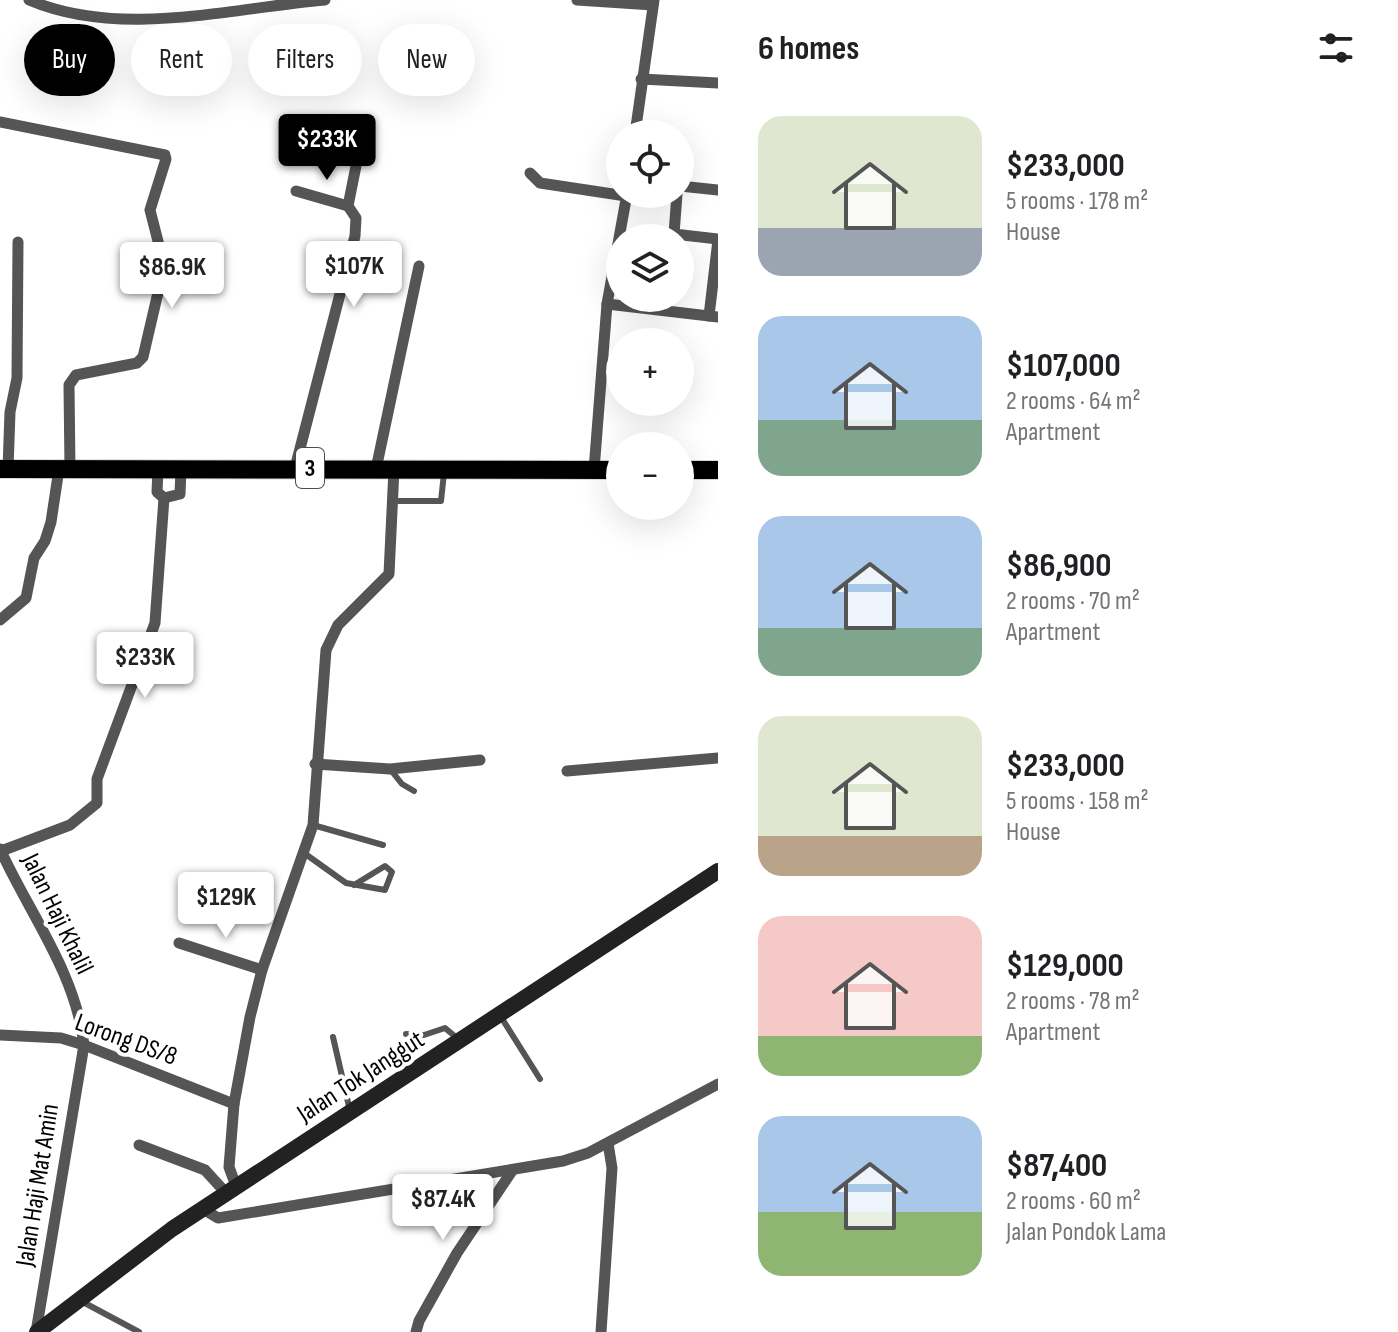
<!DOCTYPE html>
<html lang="en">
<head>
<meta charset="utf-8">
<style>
  :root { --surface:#fff; --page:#f6f6f6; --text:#202124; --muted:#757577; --accent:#000 }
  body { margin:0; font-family:"Sofia Sans Condensed",sans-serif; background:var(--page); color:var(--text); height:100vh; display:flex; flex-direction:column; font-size:30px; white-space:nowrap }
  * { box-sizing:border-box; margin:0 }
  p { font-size:26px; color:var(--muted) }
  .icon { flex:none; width:44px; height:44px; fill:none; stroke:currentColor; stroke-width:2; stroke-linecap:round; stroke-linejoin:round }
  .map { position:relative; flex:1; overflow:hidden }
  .sheet { display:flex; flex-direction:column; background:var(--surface); width:680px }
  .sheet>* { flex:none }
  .guide { position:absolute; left:24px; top:24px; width:574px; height:72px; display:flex; gap:16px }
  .buttons { position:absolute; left:606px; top:120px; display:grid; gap:16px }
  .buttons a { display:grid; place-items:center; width:88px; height:88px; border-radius:50%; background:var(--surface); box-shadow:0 8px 32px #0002; font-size:40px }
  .price { position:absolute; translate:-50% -68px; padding:0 18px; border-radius:8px; background:#fff; color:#222; font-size:26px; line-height:52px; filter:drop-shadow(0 2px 4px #0008) }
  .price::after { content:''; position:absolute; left:50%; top:48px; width:24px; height:18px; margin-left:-12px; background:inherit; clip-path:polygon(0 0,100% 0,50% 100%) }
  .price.active { background:var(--accent); color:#fff }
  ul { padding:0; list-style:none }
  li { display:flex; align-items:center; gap:24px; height:200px; padding:0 40px }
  li span { display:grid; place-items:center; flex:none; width:224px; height:160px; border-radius:24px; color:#555 }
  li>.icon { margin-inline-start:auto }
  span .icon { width:96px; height:96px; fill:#fffc; stroke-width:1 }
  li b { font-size:34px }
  h2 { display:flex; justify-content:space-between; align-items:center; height:96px; padding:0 40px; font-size:34px }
  .tag { padding:0 28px; border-radius:36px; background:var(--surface); box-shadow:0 8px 32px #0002; font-size:28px; line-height:72px }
  .tag.active { background:var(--accent); color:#fff }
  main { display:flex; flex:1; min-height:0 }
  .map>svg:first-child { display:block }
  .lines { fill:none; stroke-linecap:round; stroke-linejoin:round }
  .primary-casing { stroke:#dbdbdb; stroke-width:20 }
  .service { stroke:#555; stroke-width:6 }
  .minor { stroke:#555; stroke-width:11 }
  .secondary { stroke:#222; stroke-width:16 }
  .primary { stroke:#000; stroke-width:18 }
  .labels { text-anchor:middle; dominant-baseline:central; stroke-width:8; stroke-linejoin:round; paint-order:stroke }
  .shield { fill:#fff; stroke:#4c4c4c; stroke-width:2 }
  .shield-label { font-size:24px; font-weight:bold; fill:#000 }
  .street-label { font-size:26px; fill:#000; stroke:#fff }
</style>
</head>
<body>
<main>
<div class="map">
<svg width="718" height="1332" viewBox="0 0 718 1332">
  <rect width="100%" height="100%" fill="#fff"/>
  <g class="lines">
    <defs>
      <g id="primary">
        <path d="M 0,469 L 620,470"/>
        <path d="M 680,470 L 718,470"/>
      </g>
    </defs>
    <use href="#primary" class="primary-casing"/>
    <g class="service">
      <path d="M 393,501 L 441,501 L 444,473"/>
      <path d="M 390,769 L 402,784 L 414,791"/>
      <path d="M 313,825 L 383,845"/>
      <path d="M 304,853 L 346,883 L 385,890 L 392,872 L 385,866 L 354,885"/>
      <path d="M 501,1017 L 540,1079"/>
      <path d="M 406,1034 L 424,1035 L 445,1028 L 457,1038"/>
      <path d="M 333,1037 L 350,1111"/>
      <path d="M 81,1301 L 139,1332"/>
    </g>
    <g class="minor">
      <path d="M 29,0 C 121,39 230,8 325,0"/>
      <path d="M 577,0 L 653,5"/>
      <path d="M 641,79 L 718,83"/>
      <path d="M 0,122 L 165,155 L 166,159 L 150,210 L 161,253 L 160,284 L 143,357 L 137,363 L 76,375 L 69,385 L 70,469"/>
      <path d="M 635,134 L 654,0"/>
      <path d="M 530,173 L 540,183 L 626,196"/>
      <path d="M 680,186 L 718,190"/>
      <path d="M 296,191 L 348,206"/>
      <path d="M 677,194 L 674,234 L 718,239"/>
      <path d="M 607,304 L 718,317"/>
      <path d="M 709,316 L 718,240"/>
      <path d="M 295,468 L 355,236 L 356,218 L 348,206 L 361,141"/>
      <path d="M 8,469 L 10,412 L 17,378 L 18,242"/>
      <path d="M 376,469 L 419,266"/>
      <path d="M 594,470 L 607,304 L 627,194"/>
      <path d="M 164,498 L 180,494 L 181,469"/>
      <path d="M 0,620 L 26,598 L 34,558 L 45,541 L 51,522 L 59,469"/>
      <path d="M 315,764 L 390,769 L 480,760"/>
      <path d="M 567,771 L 718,758"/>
      <path d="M 0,849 C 29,913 76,973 84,1045 L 36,1332"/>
      <path d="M 1,851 L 70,825 L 97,803 L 97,779 L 155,623 L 164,498 L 157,492 L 158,469"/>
      <path d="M 179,943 L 262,970"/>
      <path d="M 0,1035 L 61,1038 L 84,1045 L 234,1104"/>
      <path d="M 139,1145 L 205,1170 L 226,1193"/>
      <path d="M 236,1186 L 229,1167 L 234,1104 L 250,1017 L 262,970 L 313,825 L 326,650 L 338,625 L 389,574 L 394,469"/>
      <path d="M 203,1209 L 218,1218 L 563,1161 L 588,1153 L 718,1084"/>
      <path d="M 416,1332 L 419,1321 L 457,1253 L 512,1171"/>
      <path d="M 601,1332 L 612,1168 L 608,1143"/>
    </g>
    <path class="secondary" d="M 37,1332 L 172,1229 L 718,871"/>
    <use href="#primary" class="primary"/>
  </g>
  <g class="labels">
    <rect class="shield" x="296" y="448" width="28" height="40" rx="6"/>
    <g class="shield-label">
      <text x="310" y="468">3</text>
    </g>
    <g class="street-label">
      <text transform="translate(57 914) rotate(64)">Jalan Haji Khalil</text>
      <text transform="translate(126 1040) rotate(20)">Lorong DS/8</text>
      <text transform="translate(361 1077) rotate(-33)">Jalan Tok Janggut</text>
      <text transform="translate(38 1185) rotate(-81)">Jalan Haji Mat Amin</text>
    </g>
  </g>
</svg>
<div class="buttons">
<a><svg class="icon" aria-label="locate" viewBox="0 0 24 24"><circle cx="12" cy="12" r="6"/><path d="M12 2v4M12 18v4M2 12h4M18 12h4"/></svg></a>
<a><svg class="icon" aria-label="layers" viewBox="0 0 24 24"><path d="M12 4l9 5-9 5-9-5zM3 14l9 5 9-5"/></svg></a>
<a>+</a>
<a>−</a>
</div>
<b class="price active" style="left:327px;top:182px">$233K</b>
<b class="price" style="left:354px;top:309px">$107K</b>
<b class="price" style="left:172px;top:310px">$86.9K</b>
<b class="price" style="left:145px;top:700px">$233K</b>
<b class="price" style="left:226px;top:940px">$129K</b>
<b class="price" style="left:443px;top:1242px">$87.4K</b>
<div class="guide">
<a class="tag active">Buy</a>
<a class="tag">Rent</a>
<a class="tag">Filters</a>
<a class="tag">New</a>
</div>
</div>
<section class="sheet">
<h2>6 homes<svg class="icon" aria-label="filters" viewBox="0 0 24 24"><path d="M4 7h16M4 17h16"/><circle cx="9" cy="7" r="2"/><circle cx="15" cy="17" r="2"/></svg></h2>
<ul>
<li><span style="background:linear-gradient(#dfe7d0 70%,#9aa5b1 0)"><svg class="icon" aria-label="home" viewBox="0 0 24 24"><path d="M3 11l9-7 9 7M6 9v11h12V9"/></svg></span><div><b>$233,000</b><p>5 rooms · 178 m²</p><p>House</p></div></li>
<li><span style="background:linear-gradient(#a9c7e8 65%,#7fa58c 0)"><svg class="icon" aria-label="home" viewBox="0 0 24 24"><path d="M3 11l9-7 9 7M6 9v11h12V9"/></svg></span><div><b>$107,000</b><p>2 rooms · 64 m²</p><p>Apartment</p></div></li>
<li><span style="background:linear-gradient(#a9c7e8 70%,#7fa58c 0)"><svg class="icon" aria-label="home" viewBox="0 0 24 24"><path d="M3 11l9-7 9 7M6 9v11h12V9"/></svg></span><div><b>$86,900</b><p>2 rooms · 70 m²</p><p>Apartment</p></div></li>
<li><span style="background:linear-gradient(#dfe7d0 75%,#b9a48a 0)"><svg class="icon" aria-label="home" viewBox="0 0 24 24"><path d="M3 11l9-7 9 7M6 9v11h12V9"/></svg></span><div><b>$233,000</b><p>5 rooms · 158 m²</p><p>House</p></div></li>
<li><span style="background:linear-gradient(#f6c9c9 75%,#8fb573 0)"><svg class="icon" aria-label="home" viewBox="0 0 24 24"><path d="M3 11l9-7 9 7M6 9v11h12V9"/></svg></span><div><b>$129,000</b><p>2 rooms · 78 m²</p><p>Apartment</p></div></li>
<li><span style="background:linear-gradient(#a9c7e8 60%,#8fb573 0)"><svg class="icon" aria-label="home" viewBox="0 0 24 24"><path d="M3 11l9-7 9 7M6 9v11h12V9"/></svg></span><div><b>$87,400</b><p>2 rooms · 60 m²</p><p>Jalan Pondok Lama</p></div></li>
</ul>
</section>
</main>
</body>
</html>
